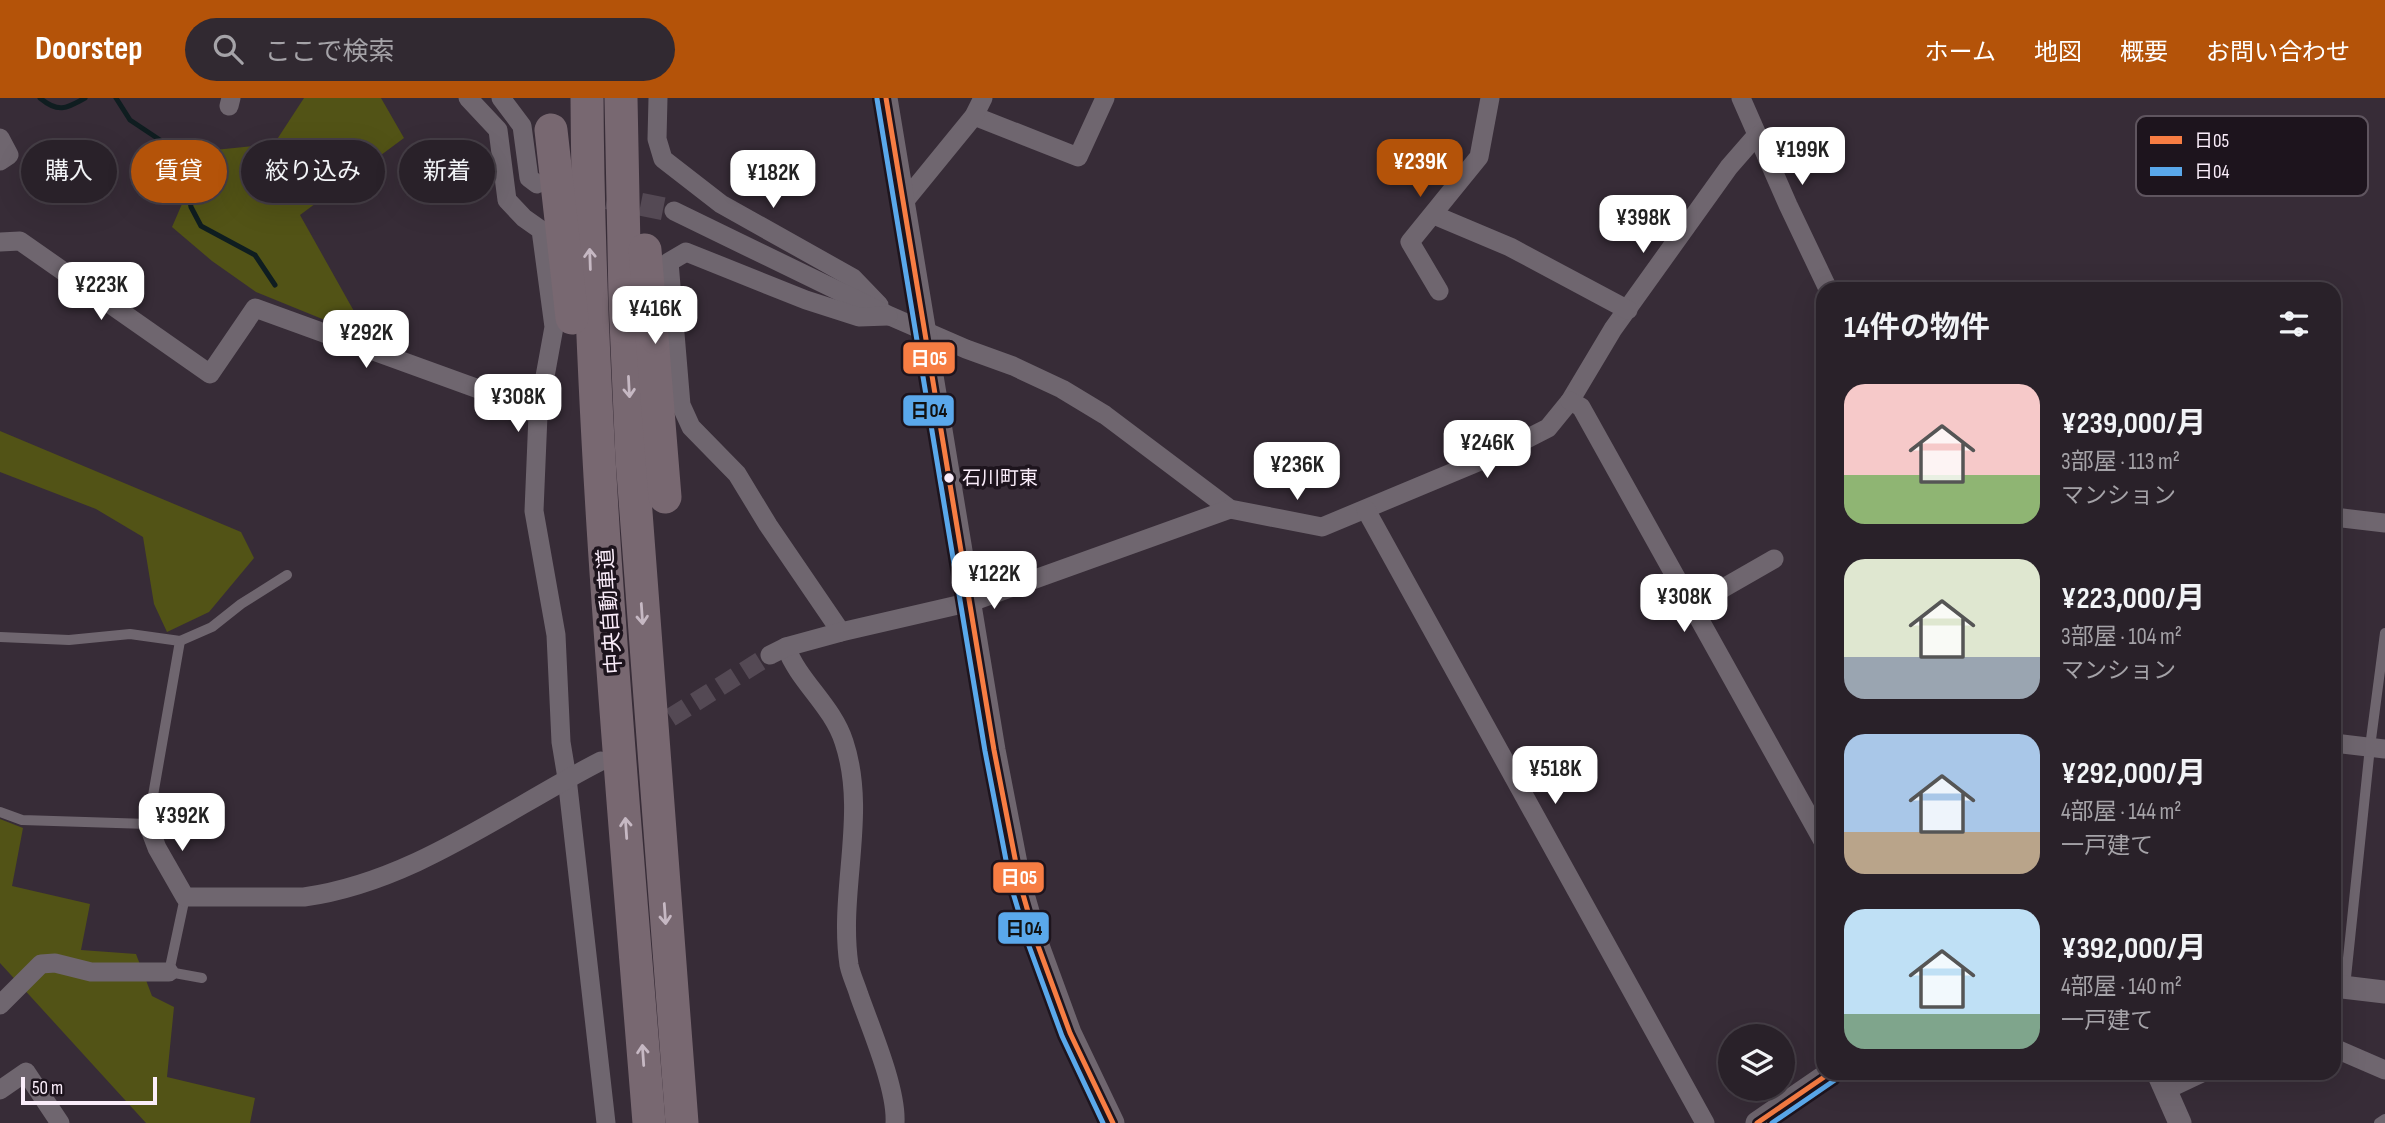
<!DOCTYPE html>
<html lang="ja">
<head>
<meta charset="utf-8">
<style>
  :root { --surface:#292129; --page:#312931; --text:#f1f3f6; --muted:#a5a3a8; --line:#453e46; --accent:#b45309 }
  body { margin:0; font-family:"Sofia Sans Condensed","Noto Sans JP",sans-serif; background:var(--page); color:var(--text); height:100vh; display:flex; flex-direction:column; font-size:26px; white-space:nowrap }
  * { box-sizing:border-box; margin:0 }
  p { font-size:23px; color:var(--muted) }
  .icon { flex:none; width:38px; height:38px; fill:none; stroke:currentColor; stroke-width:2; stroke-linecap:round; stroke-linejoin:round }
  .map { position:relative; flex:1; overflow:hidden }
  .panel { position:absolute; left:1816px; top:184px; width:525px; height:798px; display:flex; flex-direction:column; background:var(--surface); border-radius:21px; box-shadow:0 7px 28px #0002,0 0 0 2px var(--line) }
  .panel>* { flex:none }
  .banner { position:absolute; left:21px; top:42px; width:665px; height:63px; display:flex; gap:14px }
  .controls { position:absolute; left:1718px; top:926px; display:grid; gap:14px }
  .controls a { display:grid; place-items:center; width:77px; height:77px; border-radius:50%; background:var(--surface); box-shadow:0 7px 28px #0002,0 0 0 2px var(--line); font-size:35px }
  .scale { position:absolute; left:21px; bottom:18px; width:136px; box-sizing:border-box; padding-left:7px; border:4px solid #faedfa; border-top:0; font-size:19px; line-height:24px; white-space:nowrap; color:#faedfa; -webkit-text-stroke:5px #1d141d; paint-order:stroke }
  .price { position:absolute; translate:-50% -60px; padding:0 16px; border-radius:14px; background:#fff; color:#222; font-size:23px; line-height:46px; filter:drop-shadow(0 2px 4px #0008) }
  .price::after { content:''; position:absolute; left:50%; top:42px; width:21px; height:16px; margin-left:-10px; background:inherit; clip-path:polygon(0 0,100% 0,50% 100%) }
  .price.active { background:var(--accent); color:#fff }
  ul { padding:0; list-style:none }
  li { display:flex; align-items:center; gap:21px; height:175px; padding:0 28px }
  li span { display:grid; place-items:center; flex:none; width:196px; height:140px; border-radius:21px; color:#555 }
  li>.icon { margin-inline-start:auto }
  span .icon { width:84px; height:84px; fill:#fffc; stroke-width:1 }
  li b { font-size:30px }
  h2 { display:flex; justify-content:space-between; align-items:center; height:84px; padding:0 28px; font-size:30px }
  .chip { padding:0 24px; border-radius:32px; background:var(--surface); box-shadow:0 7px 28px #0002,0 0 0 2px var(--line); font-size:24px; line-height:63px }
  .chip.active { background:var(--accent); color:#fff }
  header { display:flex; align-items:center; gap:42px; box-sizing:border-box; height:98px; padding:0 35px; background:var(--accent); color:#fff }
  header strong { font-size:33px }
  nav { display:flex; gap:38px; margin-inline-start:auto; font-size:24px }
  .search { width:490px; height:63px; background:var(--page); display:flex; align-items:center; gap:18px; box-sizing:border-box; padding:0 24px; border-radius:38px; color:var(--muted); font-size:26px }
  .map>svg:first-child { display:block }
  .forest { fill:#525316 }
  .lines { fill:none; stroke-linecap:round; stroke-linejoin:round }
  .stream { stroke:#0f1d20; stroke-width:5 }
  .minor-tunnel { stroke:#544954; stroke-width:19; stroke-dasharray:19 10; stroke-linecap:butt }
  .tertiary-tunnel { stroke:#544954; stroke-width:23; stroke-dasharray:23 11; stroke-linecap:butt }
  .service { stroke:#6f666f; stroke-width:10 }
  .minor { stroke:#6f666f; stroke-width:19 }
  .tertiary { stroke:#6f666f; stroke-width:23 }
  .motorway { stroke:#786871; stroke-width:33 }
  .bus-1-casing { stroke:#1d141d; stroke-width:10 }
  .bus-2-casing { stroke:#1d141d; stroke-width:10 }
  .bus-1 { stroke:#f77d43; stroke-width:5 }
  .bus-2 { stroke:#5aa8eb; stroke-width:5 }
  .oneway { stroke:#c6b8c3 }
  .bus-dot { fill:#faedfa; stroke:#1d141d; stroke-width:2.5 }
  .labels { text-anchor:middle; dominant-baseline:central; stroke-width:7; stroke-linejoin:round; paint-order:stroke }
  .bus-label { font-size:19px; fill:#faedfa; stroke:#1d141d; text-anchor:start }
  .street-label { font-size:21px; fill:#faedfa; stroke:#1d141d }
  .key { fill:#1d141d; stroke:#5f555f; stroke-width:2 }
  .key-label { font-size:19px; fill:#faedfa }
  .line-badge { stroke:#1d141d; stroke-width:2.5 }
  .badge-label { font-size:19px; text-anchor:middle; font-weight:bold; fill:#fff }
  .pale-badge-label { font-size:19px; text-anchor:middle; font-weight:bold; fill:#111 }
</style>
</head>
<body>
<header>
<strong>Doorstep</strong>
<div class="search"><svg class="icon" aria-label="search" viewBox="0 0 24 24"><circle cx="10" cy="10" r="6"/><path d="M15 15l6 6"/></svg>ここで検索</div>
<nav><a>ホーム</a><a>地図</a><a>概要</a><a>お問い合わせ</a></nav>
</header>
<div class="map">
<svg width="2385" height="1025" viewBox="0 0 2385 1025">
  <rect width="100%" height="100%" fill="#372c37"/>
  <g class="forest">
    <path d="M 304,0 L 381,0 L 404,40 L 300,117 L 369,240 L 256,194 L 212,163 L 172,129 L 205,53 L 274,46 Z"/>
    <path d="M 0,333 L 241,434 L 254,460 L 209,514 L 167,534 L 154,506 L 143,439 L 96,411 L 0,374 Z"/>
    <path d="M 0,721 L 23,730 L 12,788 L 90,806 L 81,852 L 136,856 L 152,898 L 174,909 L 167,979 L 255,1000 L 250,1025 L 146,1025 L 0,865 Z"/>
  </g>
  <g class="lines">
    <g class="stream">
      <path d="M 40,0 C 58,15 66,11 85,0"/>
      <path d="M 116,0 L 130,22 L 169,48 L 183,64 L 191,109 L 201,128 L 255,157 L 275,187"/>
    </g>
    <path class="minor-tunnel" d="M 646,635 L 770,557"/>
    <path class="tertiary-tunnel" d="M 574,93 L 674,113"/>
    <g class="service">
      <path d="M 0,539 L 69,542 L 130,536 L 180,543 L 212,529 L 241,506 L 287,477"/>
      <path d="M 0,714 L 22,722 L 148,726 L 180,543"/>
      <path d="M 185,799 L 169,874 L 202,880"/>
      <path d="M 2345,889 L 2370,649 L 2385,535"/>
      <path d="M 2379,1025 L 2385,1021"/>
    </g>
    <g class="minor">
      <path d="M 468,0 L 498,32 L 507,102 L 524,120 L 541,132 L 554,229 L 538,317 L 534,413 L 556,537 L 561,644 L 567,680 L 606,1025"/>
      <path d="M 501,0 L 522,28 L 529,80 L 537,86"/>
      <path d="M 658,0 L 657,41 L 663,61 L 721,106 L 853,180 L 879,207"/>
      <path d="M 1741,0 L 1788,107 L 1828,191"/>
      <path d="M 229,8 L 231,0"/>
      <path d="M 974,18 L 1078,59 L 1105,0"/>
      <path d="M 0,40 L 9,57 L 0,63"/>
      <path d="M 903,105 L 974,18 L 983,0"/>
      <path d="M 674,113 L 890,218 L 966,251 L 1013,268 L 1062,291 L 1105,317 L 1230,411 L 1322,429 L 1497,356 L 1548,330 L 1570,303 L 1613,231 L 1729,69 L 1756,38"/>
      <path d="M 1434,117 L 1510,149 L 1628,212"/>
      <path d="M 0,144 L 20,143 L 210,276 L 255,210 L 484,293 L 538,317"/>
      <path d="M 1439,193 L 1410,144 L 1479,59 L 1490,0"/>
      <path d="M 1570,303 L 1581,309 L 1824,745"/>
      <path d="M 1366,412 L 1705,1025"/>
      <path d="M 2334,419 L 2385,425"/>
      <path d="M 1692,508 L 1774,461"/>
      <path d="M 841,534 L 768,427 L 737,376 L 691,329 L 681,307 L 669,164 L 686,154 L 806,202 L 859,219 L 888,218"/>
      <path d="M 786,549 C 799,584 832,607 844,644 C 868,716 838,793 849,867 C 851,877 856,887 859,897 C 871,931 897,991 895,1025"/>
      <path d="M 770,557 L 786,549 L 841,534 L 971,504 L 1230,411"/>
      <path d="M 2334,645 L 2385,651"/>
      <path d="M 148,726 L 157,750 L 185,799 L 304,799 C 413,784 505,712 601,663"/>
      <path d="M 0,907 L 41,866 L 55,865 L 91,874 L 169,874"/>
      <path d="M 2334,950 L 2385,972"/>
      <path d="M 0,992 L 26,974 L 60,1025"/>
      <path d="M 2166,992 L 2202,975"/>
    </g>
    <g class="tertiary">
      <path d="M 886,0 L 994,652 L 1020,786 L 1037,845 L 1070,935 L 1113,1025"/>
      <path d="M 2334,888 L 2385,894"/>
      <path d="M 2158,975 L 2180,1025"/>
      <path d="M 1757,1025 L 1830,975"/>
    </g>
    <g class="motorway">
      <path d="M 587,0 C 589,342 622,684 649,1025"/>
      <path d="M 621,0 L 625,200 L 632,361 L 682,1025"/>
      <path d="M 551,32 L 572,220"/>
      <path d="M 645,152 L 665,399"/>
    </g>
    <defs>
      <g id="bus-1">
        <path d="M 886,0 L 994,652 L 1020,786 L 1037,845 L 1070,935 L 1113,1025"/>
        <path d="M 1757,1025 L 1830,975"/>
      </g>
      <g id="bus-2">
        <path d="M 877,1 L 985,653 L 1011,788 L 1029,848 L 1062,938 L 1103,1025"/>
        <path d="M 1772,1025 L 1835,982"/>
      </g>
    </defs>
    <use href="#bus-1" class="bus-1-casing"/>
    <use href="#bus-2" class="bus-2-casing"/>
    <use href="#bus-1" class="bus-1"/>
    <use href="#bus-2" class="bus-2"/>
  </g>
  <defs><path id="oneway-shaft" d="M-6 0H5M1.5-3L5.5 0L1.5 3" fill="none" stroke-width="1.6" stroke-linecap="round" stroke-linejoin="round" transform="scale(1.75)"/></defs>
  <g class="oneway">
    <use href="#oneway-shaft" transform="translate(590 161) rotate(-92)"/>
    <use href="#oneway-shaft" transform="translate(629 289) rotate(87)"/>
    <use href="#oneway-shaft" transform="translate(642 516) rotate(86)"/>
    <use href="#oneway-shaft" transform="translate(626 730) rotate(-94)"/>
    <use href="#oneway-shaft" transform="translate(665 816) rotate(86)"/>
    <use href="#oneway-shaft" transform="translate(643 957) rotate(-94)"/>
  </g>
  <circle class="bus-dot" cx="949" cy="380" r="6"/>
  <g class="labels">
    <g class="bus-label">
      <text x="962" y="380">石川町東</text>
    </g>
    <g class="street-label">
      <text transform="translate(610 513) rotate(-94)">中央自動車道</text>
    </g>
  </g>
  <rect x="2136" y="18" width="232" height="80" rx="10" class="key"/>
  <rect x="2150" y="38" width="32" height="8" fill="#f77d43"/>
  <rect x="2150" y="69" width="32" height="9" fill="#5aa8eb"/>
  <g class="key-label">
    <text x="2194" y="49">日05</text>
    <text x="2194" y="80">日04</text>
  </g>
  <g class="line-badge">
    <rect x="902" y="243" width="54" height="34" rx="7" fill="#f77d43"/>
    <rect x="902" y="296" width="53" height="33" rx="7" fill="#5aa8eb"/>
    <rect x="992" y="763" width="53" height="33" rx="7" fill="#f77d43"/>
    <rect x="997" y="813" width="53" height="34" rx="7" fill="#5aa8eb"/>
  </g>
  <g class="badge-label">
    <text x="929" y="267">日05</text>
    <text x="1019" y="786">日05</text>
  </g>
  <g class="pale-badge-label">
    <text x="929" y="319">日04</text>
    <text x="1024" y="837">日04</text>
  </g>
</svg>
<div class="controls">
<a><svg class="icon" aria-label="layers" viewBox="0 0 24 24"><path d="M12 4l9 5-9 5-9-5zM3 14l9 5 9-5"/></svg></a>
</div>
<div class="scale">50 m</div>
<b class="price" style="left:1802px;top:89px">¥199K</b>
<b class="price active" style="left:1420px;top:101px">¥239K</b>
<b class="price" style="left:773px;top:112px">¥182K</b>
<b class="price" style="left:1643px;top:157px">¥398K</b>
<b class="price" style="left:101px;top:224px">¥223K</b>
<b class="price" style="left:655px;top:248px">¥416K</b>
<b class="price" style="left:366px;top:272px">¥292K</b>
<b class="price" style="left:518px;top:336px">¥308K</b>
<b class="price" style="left:1487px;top:382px">¥246K</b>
<b class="price" style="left:1297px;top:404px">¥236K</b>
<b class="price" style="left:994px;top:513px">¥122K</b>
<b class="price" style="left:1684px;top:536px">¥308K</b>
<b class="price" style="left:1555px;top:708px">¥518K</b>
<b class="price" style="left:182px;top:755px">¥392K</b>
<div class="banner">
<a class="chip">購入</a>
<a class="chip active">賃貸</a>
<a class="chip">絞り込み</a>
<a class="chip">新着</a>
</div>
<section class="panel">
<h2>14件の物件<svg class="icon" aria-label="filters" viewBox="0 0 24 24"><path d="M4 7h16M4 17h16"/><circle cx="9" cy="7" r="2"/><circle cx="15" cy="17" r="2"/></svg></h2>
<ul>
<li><span style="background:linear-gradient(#f6c9c9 65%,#8fb573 0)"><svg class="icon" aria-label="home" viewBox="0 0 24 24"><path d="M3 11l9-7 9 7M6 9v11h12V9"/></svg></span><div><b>¥239,000/月</b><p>3部屋 · 113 m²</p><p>マンション</p></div></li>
<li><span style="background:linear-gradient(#dfe7d0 70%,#9aa5b1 0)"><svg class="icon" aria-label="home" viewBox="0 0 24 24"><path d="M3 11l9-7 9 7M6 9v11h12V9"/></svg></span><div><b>¥223,000/月</b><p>3部屋 · 104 m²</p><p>マンション</p></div></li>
<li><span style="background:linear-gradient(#a9c7e8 70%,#b9a48a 0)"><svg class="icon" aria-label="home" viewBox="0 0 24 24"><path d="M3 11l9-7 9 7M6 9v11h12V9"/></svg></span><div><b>¥292,000/月</b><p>4部屋 · 144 m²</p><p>一戸建て</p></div></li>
<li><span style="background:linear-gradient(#bfe0f5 75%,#7fa58c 0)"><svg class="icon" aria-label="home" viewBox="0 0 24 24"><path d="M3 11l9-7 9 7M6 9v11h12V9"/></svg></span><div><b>¥392,000/月</b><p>4部屋 · 140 m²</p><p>一戸建て</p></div></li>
</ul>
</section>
</div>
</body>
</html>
